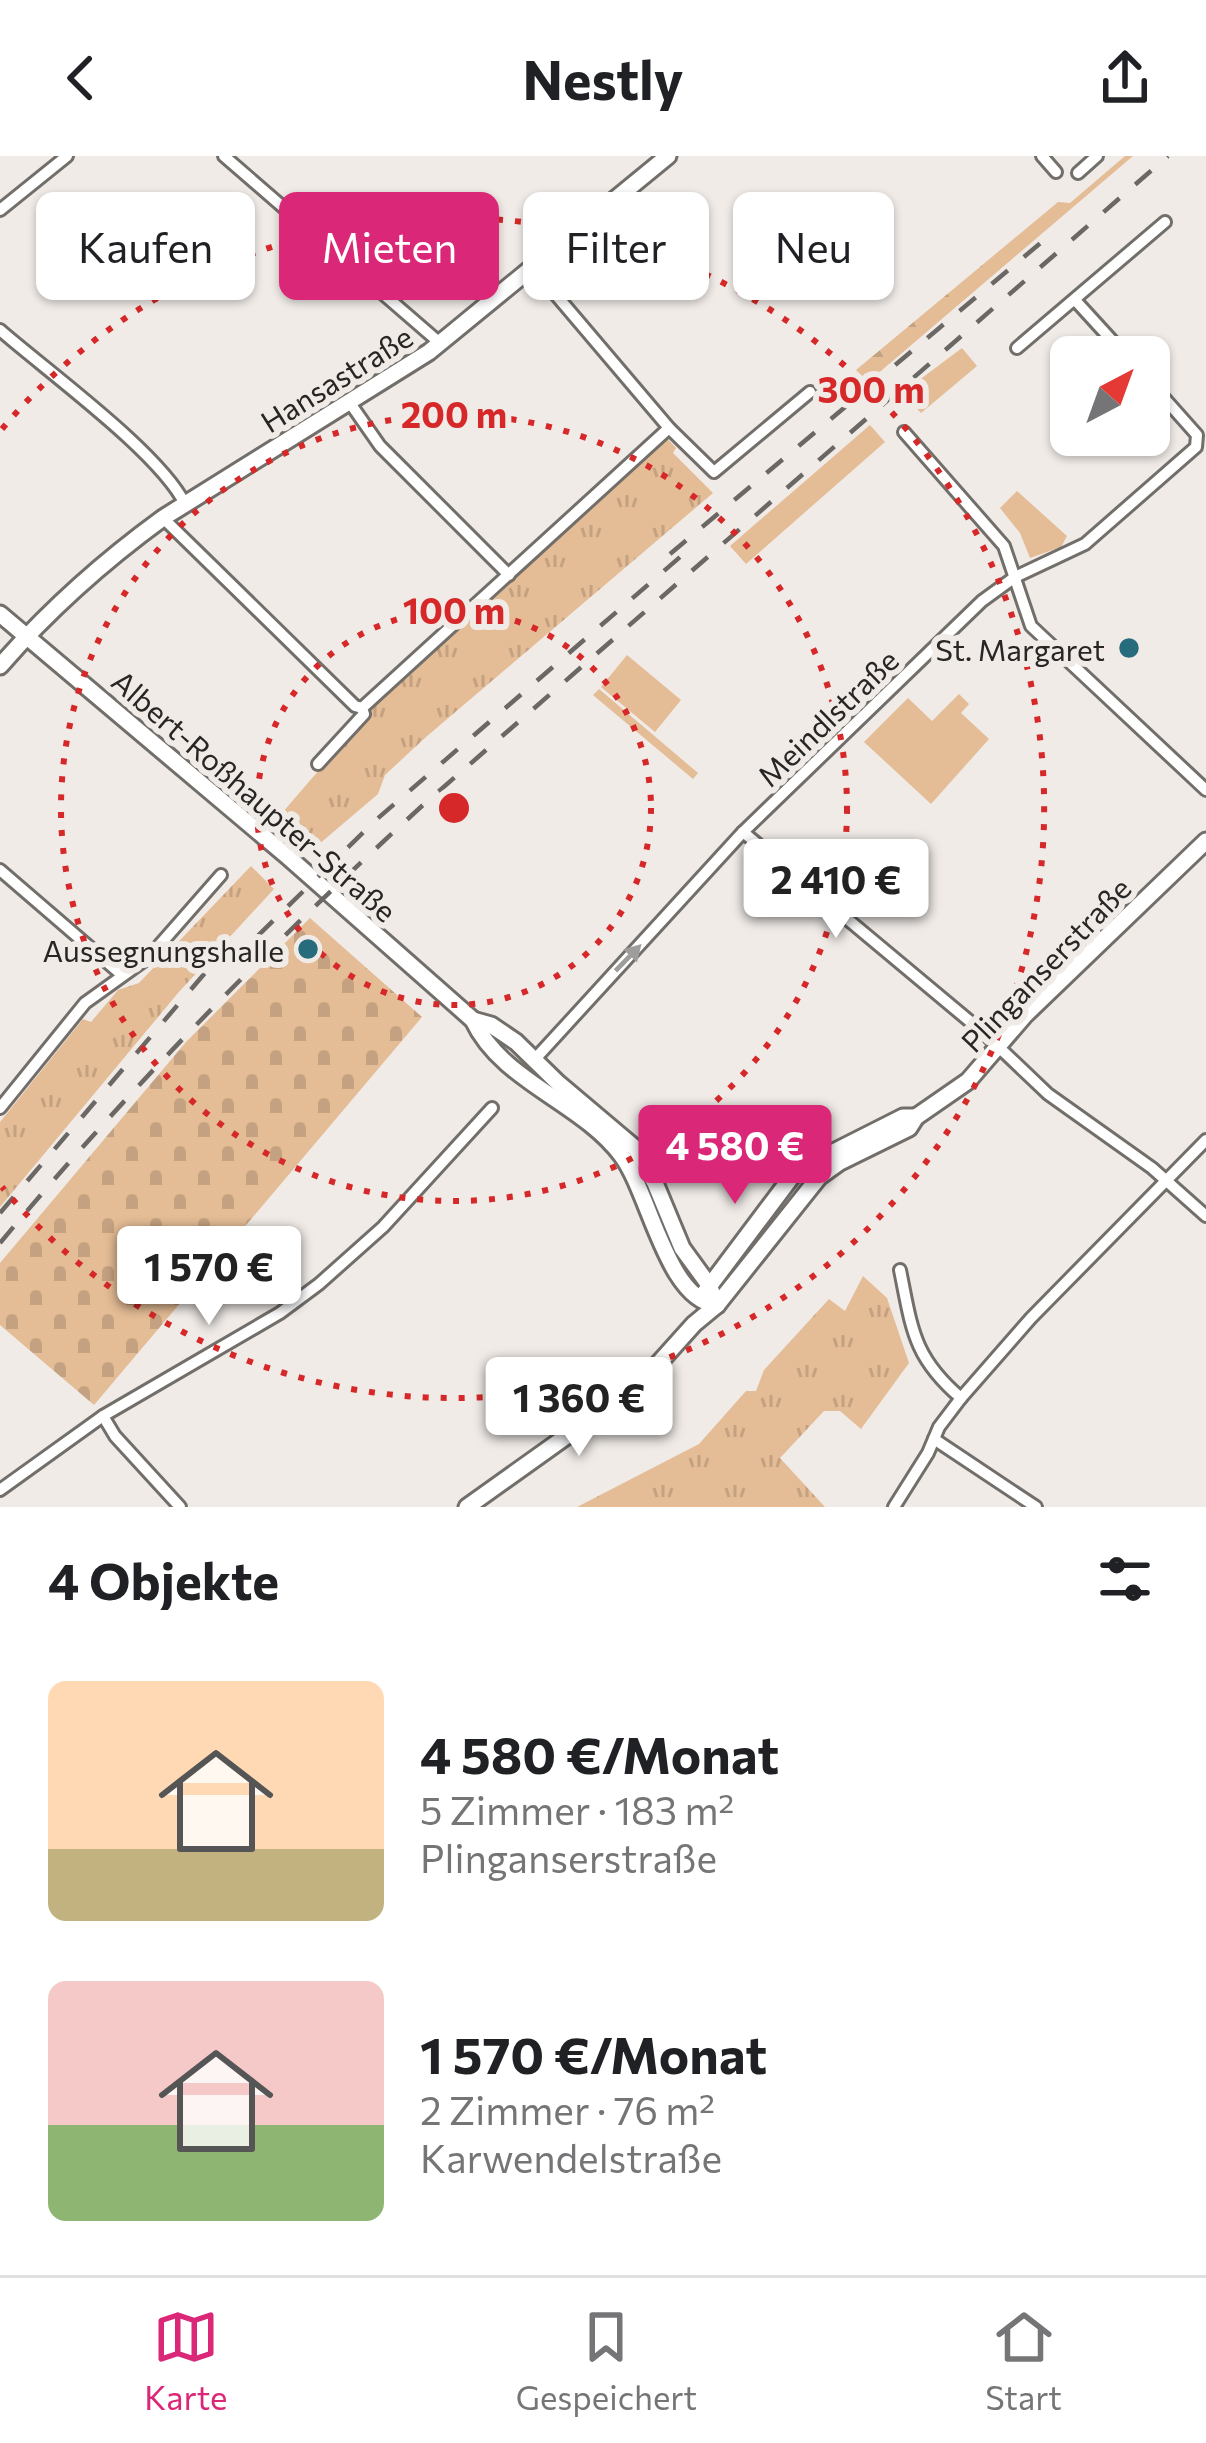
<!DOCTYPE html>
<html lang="de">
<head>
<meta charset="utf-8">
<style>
  :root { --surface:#fff; --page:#f2f2f2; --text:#202124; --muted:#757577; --line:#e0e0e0; --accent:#db2777 }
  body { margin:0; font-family:Commissioner,sans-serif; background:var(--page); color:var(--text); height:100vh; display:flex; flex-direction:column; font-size:45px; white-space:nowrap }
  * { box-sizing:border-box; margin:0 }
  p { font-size:39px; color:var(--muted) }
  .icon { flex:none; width:66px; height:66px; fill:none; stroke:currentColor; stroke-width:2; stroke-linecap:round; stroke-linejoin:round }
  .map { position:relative; height:1351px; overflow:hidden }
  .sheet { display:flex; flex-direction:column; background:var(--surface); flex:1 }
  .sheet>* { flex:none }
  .guide { position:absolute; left:36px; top:36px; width:1134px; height:108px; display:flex; gap:24px }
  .needle { width:78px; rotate:41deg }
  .controls { position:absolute; left:1050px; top:180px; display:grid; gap:24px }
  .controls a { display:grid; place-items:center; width:120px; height:120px; border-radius:18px; background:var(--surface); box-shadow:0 3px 9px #0004; font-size:60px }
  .price { position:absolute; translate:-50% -102px; padding:0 27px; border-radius:12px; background:#fff; color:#222; font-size:39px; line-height:78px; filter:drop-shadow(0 3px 6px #0008) }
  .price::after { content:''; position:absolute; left:50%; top:72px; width:36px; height:27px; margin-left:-18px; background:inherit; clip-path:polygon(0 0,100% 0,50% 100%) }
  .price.on { background:var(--accent); color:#fff }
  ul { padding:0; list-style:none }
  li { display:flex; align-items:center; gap:36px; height:300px; padding:0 48px }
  li span { display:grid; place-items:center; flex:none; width:336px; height:240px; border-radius:18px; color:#555 }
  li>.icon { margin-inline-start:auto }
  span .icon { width:144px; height:144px; fill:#fffc; stroke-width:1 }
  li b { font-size:51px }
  h2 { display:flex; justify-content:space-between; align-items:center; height:144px; padding:0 48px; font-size:51px }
  .chip { padding:0 42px; border-radius:18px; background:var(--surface); box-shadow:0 3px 9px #0004; font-size:42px; line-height:108px }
  .chip.on { background:var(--accent); color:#fff }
  header { display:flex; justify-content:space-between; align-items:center; height:156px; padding:0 48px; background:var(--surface); font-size:54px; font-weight:700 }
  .tab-bar { display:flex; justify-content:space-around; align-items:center; height:168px; border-top:3px solid var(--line); background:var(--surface); font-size:33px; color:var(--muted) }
  .tab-bar a { display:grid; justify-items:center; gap:6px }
  .tab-bar .on { color:var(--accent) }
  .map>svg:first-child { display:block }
  .green { fill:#e4bc95 }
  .forest { fill:url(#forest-firs) }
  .cemetery { fill:url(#cemetery-stones) }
  .park { fill:url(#park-tufts) }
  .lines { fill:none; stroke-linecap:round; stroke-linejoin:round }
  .street-casing { stroke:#726e6a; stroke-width:16 }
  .secondary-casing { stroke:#726e6a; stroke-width:21 }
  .street { stroke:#fff; stroke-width:10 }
  .secondary { stroke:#fff; stroke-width:15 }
  .rail { stroke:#6a6764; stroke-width:4.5; stroke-dasharray:21 21; stroke-linecap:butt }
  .oneway { fill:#9e9d9c }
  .ring { fill:none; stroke:#d62828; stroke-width:6; stroke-dasharray:6 12 }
  .poi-dot { fill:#276c7c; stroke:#f0ebe7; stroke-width:4.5 }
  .labels { text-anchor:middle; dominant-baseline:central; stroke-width:12; stroke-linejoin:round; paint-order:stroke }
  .street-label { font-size:30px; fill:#282624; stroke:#f0ebe7 }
  .poi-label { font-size:30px; fill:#282624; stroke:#f0ebe7; text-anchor:end }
  .centre { fill:#d62828; stroke:#f0ebe7; stroke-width:6 }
  .ring-label { font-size:36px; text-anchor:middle; font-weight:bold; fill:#d62828; stroke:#f0ebe7; stroke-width:12; stroke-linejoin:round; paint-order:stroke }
</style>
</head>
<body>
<header><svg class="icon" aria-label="back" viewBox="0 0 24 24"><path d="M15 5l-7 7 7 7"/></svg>Nestly<svg class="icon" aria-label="share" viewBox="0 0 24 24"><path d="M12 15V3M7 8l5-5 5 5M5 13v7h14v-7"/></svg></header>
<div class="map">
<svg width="1206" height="1351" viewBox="0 0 1206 1351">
  <defs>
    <pattern id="forest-firs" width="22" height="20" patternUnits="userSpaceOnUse" patternTransform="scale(3)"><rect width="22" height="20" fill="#e4bc95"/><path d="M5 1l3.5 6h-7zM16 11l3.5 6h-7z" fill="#c4a180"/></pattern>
    <pattern id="cemetery-stones" width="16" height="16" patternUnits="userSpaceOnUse" patternTransform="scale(3)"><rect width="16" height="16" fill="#e4bc95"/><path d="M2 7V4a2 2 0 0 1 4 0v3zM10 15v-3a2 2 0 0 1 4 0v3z" fill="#c4a180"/></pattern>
    <pattern id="park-tufts" width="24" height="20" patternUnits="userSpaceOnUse" patternTransform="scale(3)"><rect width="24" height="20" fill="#e4bc95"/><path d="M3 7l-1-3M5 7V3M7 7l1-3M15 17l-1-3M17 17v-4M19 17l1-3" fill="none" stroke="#c4a180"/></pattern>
  </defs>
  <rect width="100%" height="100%" fill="#f0ebe7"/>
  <g class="green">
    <path d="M 962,192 L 977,210 L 921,257 L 902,237 Z"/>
    <path d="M 870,269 L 885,286 L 746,408 L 730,390 Z"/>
    <path d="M 1017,335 L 1067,380 L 1061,391 L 1030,402 L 1020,377 L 1000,352 Z"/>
    <path d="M 627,499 L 681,544 L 655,576 L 601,531 Z"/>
    <path d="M 599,533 L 698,617 L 693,623 L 593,539 Z"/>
    <path d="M 959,538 L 969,548 L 961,557 L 989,583 L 931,648 L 864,586 L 908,542 L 932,565 Z"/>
  </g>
  <path class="forest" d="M 1125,0 L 1133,0 L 868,226 L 856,214 L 1058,46 L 1070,47 Z"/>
  <path class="cemetery" d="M 310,762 L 422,861 L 94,1249 L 0,1169 L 0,1107 L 186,886 Z"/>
  <g class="park">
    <path d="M 665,280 L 676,292 L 673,297 L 713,337 L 426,581 L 385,619 L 378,638 L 318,689 L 282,657 L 376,548 Z"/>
    <path d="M 251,710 L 274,733 L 178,837 L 0,1051 L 0,966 L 83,863 L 91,866 L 118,834 L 139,827 Z"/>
    <path d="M 863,1120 L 887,1142 L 909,1207 L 861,1273 L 840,1255 L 824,1255 L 780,1302 L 825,1351 L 577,1351 L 699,1288 L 746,1235 L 756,1235 L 764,1214 L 829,1143 L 845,1155 Z"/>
  </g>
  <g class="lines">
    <defs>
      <g id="street">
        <path d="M 224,0 L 441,188"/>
        <path d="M 1042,0 L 1056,16"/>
        <path d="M 1078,17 L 1097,0"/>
        <path d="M 0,54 L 67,0"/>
        <path d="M 534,113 L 669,272 L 714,316 L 810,236"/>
        <path d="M 1075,144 L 1127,201"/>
        <path d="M 0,174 C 48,216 159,296 185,348"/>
        <path d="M 1017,192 L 1165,66"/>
        <path d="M 350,247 L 380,290 L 509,419"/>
        <path d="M 904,276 L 1004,390 L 1031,470 L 1206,634"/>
        <path d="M 163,362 L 355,550 L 362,552"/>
        <path d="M 318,608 L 364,558 L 362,552 L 669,272"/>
        <path d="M 743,676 L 985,878 L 1048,938 L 1152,1012 L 1206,1060"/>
        <path d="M 0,714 L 122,819"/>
        <path d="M 535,903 L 743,676 L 982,445 L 1015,421 L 1085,388 L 1196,291 L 1197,279 L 1149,225"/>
        <path d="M 0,952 L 85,847 L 149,801 L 221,719"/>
        <path d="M 648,985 L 817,990"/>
        <path d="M 900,1114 C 912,1173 913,1201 961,1242"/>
        <path d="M 103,1260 L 115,1280 L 180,1351"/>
        <path d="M 934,1283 L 1036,1351"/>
        <path d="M 0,1334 L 103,1260 L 280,1157 L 319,1128 L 383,1071 L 492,952"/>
        <path d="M 894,1351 L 928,1297 L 939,1271 L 961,1242 L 1031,1162 L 1206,984"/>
      </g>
      <g id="secondary">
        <path d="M 0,458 L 287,700 L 473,864 C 502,926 582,946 622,1000 C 650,1038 667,1144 717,1149"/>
        <path d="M 0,510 C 48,455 104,405 163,362 L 429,196 L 668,0"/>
        <path d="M 473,864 L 491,869 L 516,886 L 558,927 L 635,992 L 655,1027 L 682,1092 L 709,1129 L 717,1149"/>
        <path d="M 705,1136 L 796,1015 L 903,961 L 916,961"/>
        <path d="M 467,1351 L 641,1227 L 694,1168 L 717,1149 L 819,1021 L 840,1006 L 909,972 L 916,961 L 968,925 L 1025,859 L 1206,685"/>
      </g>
    </defs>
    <use href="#street" class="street-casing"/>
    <use href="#secondary" class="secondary-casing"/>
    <use href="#street" class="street"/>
    <use href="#secondary" class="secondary"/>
    <g class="rail">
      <path d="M 670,398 L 1056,74"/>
      <path d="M 228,809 L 377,663 L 687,395"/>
      <path d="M 0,1057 L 234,783"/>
      <path d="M 0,1087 C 131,930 272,787 423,649 L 1168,0"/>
    </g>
  </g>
  <defs><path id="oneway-solid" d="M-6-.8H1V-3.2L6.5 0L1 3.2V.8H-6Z" transform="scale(3)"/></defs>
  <use class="oneway" href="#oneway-solid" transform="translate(628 802) rotate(-46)"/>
  <g class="ring">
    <circle cx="454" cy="652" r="197"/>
    <circle cx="454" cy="652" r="393"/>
    <path d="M2 273A590 590 0 1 1 2 1031"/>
  </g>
  <g class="poi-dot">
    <circle cx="1129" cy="492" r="12"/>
    <circle cx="308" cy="793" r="12"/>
  </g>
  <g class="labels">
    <g class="street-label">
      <text transform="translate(336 222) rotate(-32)">Hansastraße</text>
      <text transform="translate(827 561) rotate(-44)">Meindlstraße</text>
      <text transform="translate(255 639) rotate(41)">Albert-Roßhaupter-Straße</text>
      <text transform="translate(1045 808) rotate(-46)">Plinganserstraße</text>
    </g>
    <g class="poi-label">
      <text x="1105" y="492">St. Margaret</text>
      <text x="284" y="793">Aussegnungshalle</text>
    </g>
  </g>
  <circle cx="454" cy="652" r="18" class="centre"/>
  <g class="ring-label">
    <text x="871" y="247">300 m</text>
    <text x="454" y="272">200 m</text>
    <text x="454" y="468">100 m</text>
  </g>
</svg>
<div class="controls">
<a><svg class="needle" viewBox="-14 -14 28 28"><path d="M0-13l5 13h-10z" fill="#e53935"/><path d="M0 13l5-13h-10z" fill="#757577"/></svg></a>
</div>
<b class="price" style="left:836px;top:785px">2 410 €</b>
<b class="price on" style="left:735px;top:1051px">4 580 €</b>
<b class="price" style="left:209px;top:1172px">1 570 €</b>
<b class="price" style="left:579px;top:1303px">1 360 €</b>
<div class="guide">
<a class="chip">Kaufen</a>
<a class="chip on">Mieten</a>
<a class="chip">Filter</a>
<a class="chip">Neu</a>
</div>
</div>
<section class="sheet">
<h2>4 Objekte<svg class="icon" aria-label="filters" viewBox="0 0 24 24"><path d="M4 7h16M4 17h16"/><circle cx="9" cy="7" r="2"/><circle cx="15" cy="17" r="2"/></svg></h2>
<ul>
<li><span style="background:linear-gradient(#ffd9b3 70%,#c2b280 0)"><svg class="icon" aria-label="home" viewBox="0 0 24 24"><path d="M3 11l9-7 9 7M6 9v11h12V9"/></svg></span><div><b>4 580 €/Monat</b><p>5 Zimmer · 183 m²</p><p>Plinganserstraße</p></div></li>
<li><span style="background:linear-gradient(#f6c9c9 60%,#8fb573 0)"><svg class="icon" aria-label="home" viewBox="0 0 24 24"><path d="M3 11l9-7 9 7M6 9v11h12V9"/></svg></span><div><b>1 570 €/Monat</b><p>2 Zimmer · 76 m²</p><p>Karwendelstraße</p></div></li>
</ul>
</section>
<nav class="tab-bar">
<a class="on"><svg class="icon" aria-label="map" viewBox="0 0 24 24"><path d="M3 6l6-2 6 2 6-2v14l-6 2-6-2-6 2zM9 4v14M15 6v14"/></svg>Karte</a>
<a><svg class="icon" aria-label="saved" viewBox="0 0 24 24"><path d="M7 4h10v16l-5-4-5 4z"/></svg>Gespeichert</a>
<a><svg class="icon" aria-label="home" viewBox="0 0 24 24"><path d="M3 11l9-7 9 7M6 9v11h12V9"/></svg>Start</a>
</nav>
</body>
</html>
